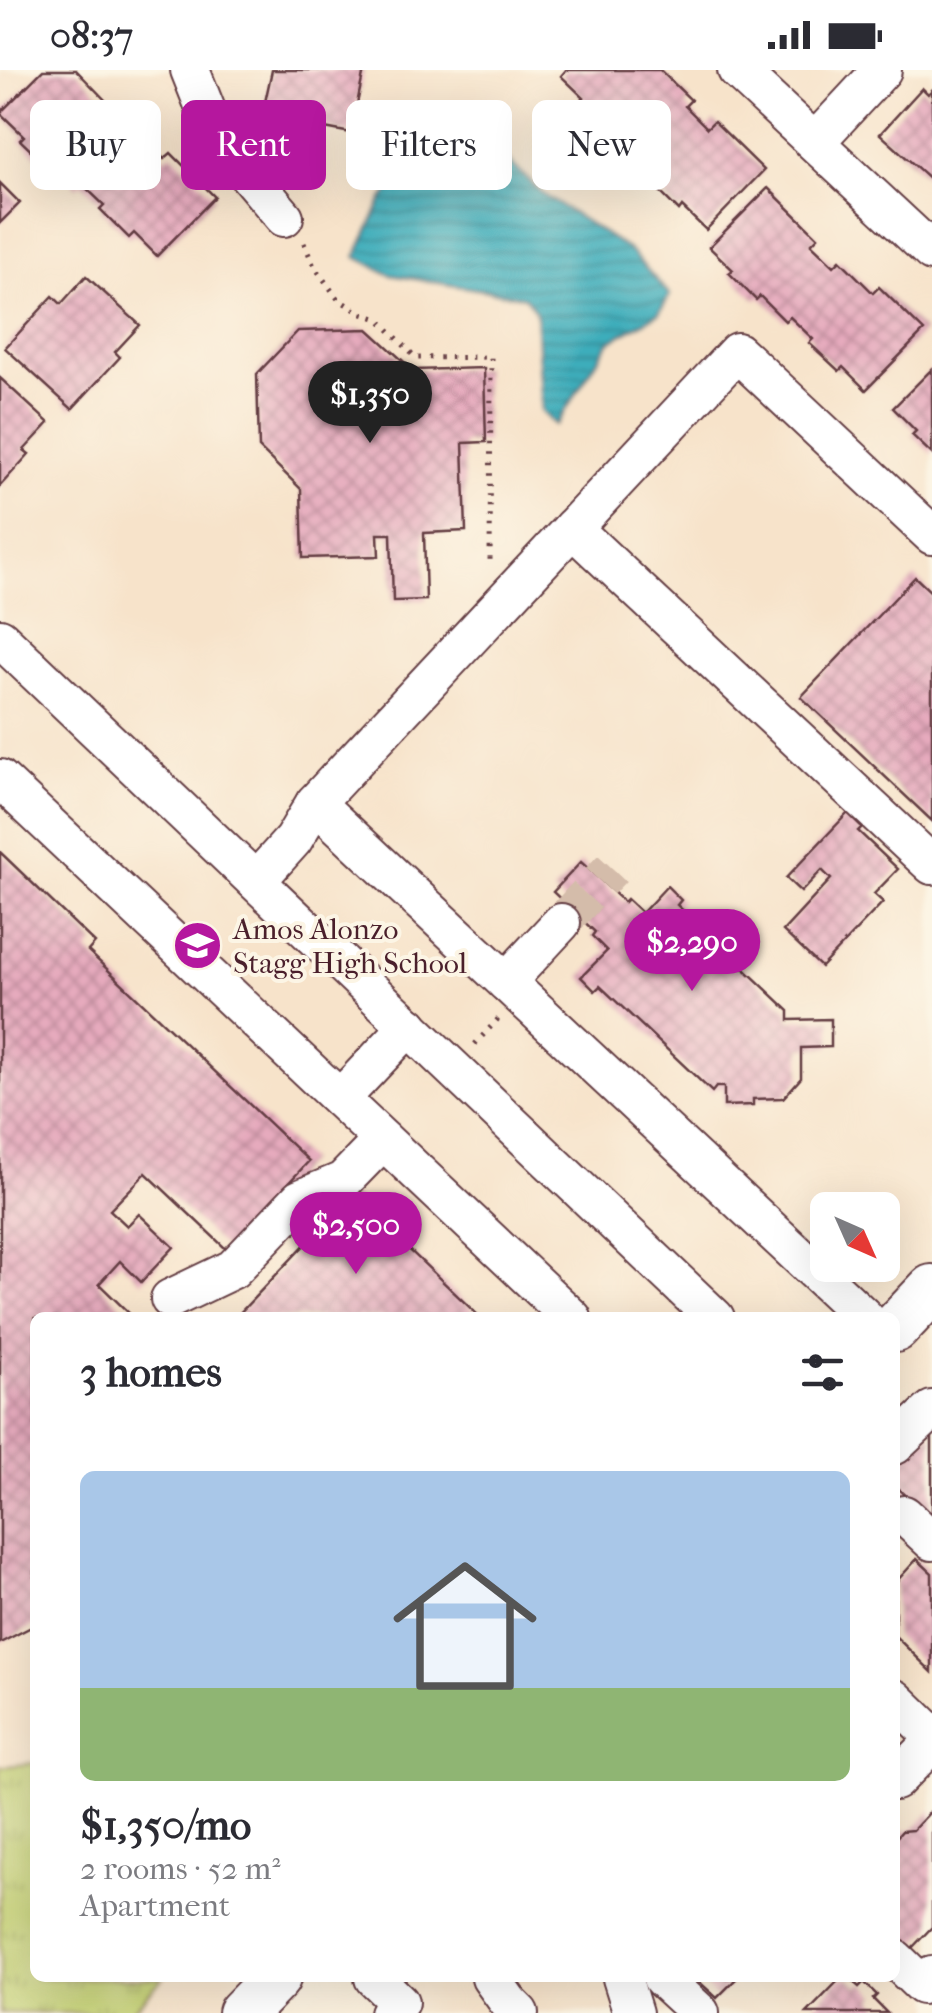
<!DOCTYPE html>
<html lang="en">
<head>
<meta charset="utf-8">
<style>
  :root { --surface:#fff; --page:#f7f7f7; --text:#2b2b33; --muted:#7c7c81; --line:#e1e1e2; --accent:#b5179e }
  body { margin:0; font-family:"IM FELL French Canon",serif; background:var(--page); color:var(--text); height:100vh; display:flex; flex-direction:column; font-size:38px; white-space:nowrap }
  * { box-sizing:border-box; margin:0 }
  p { font-size:32px; color:var(--muted) }
  .icon { flex:none; width:55px; height:55px; fill:none; stroke:currentColor; stroke-width:2; stroke-linecap:round; stroke-linejoin:round }
  .map { position:relative; flex:1; overflow:hidden }
  .side { position:absolute; left:30px; top:1242px; width:870px; height:670px; display:flex; flex-direction:column; background:var(--surface); border-radius:15px; box-shadow:0 10px 40px #0002 }
  .side>* { flex:none }
  .banner { position:absolute; left:30px; top:30px; width:872px; height:90px; display:flex; gap:20px }
  .needle { width:65px; rotate:135deg }
  .buttons { position:absolute; left:810px; top:1122px; display:grid; gap:20px }
  .buttons a { display:grid; place-items:center; width:90px; height:90px; border-radius:15px; background:var(--surface); box-shadow:0 10px 40px #0002; font-size:50px }
  .price { position:absolute; translate:-50% -85px; padding:0 22px; border-radius:35px; background:var(--accent); color:#fff; font-size:32px; line-height:65px; filter:drop-shadow(0 2px 5px #0008) }
  .price::after { content:''; position:absolute; left:50%; top:60px; width:30px; height:22px; margin-left:-15px; background:inherit; clip-path:polygon(0 0,100% 0,50% 100%) }
  .price.active { background:#222; color:#fff }
  ul { padding:0; list-style:none }
  li { display:grid; align-content:center; gap:20px; height:530px; padding:0 50px }
  li+li { border-top:2px solid var(--line) }
  li span { display:grid; place-items:center; height:310px; border-radius:15px; color:#555 }
  li>.icon { margin-inline-start:auto }
  span .icon { width:180px; height:180px; fill:#fffc; stroke-width:1 }
  li b { font-size:42px }
  h2 { display:flex; justify-content:space-between; align-items:center; height:120px; padding:0 50px; font-size:42px }
  .chip { padding:0 35px; border-radius:15px; background:var(--surface); box-shadow:0 10px 40px #0002; font-size:35px; line-height:90px }
  .chip.active { background:var(--accent); color:#fff }
  .status { display:flex; justify-content:space-between; align-items:center; height:70px; padding:0 50px; background:var(--surface); direction:ltr }
  .status svg { height:28px; fill:currentColor }
  .map>svg:first-child { display:block }
  .grass { fill:url(#grass-tufts); stroke:#86774e; stroke-width:2.5 }
  .water { fill:url(#water-rules); stroke:#446673; stroke-width:2.5 }
  .building { fill:url(#building-cross-hatch) }
  .lines { fill:none; stroke-linecap:round; stroke-linejoin:round }
  .minor-tunnel { stroke:#d4bcaa; stroke-width:38; stroke-dasharray:38 19; stroke-linecap:butt }
  .minor-casing { stroke:#643c43; stroke-width:42 }
  .major-casing { stroke:#643c43; stroke-width:52 }
  .path { stroke:#643c43; stroke-width:5; stroke-dasharray:2.5 8; stroke-linecap:butt }
  .minor { stroke:#fff; stroke-width:38 }
  .major { stroke:#fff; stroke-width:48 }
  .labels { text-anchor:middle; dominant-baseline:central; stroke-width:8; stroke-linejoin:round; paint-order:stroke }
  .poi-label { font-size:30px; fill:#4a1f2b; stroke:#fcf5e5; text-anchor:start }
</style>
</head>
<body>
<div class="status"><b>08:37</b><svg viewBox="0 0 49 12"><path d="M0 12V9h3v3zM5 12V6h3v6zM10 12V3h3v9zM15 12V0h3v12zM26 1h20v11H26zM47 4h2v5h-2z"/></svg></div>
<div class="map">
<svg width="932" height="1943" viewBox="0 0 932 1943">
  <defs>
    <pattern id="grass-tufts" width="24" height="20" patternUnits="userSpaceOnUse" patternTransform="scale(2.5)"><rect width="24" height="20" fill="#c2cf71"/><path d="M3 7l-1-3M5 7V3M7 7l1-3M15 17l-1-3M17 17v-4M19 17l1-3" fill="none" stroke="#a8b162"/></pattern>
    <pattern id="water-rules" width="6" height="5" patternUnits="userSpaceOnUse" patternTransform="scale(2.5)"><rect width="6" height="5" fill="#3eadbb"/><path d="M0 2.5h6" fill="none" stroke="#368c98"/></pattern>
    <pattern id="building-cross-hatch" width="8" height="8" patternUnits="userSpaceOnUse" patternTransform="scale(2.5)"><rect width="8" height="8" fill="#e6aabd"/><path d="M0 0l8 8M0 8l8-8" fill="none" stroke="#bc8a9a"/></pattern>
  </defs>
  <rect width="100%" height="100%" fill="#fcf5e5"/>
  <filter id="ink" filterUnits="userSpaceOnUse"><feTurbulence type="fractalNoise" baseFrequency=".01" numOctaves="2"/><feDisplacementMap in="SourceGraphic" scale="20" xChannelSelector="R" yChannelSelector="G"/><feConvolveMatrix kernelMatrix="1 2 1 2 8 2 1 2 1" color-interpolation-filters="sRGB"/></filter>
  <filter id="wash" filterUnits="userSpaceOnUse"><feTurbulence type="fractalNoise" baseFrequency=".0048" numOctaves="4" result="noise"/><feDisplacementMap in="SourceGraphic" scale="40" xChannelSelector="R" yChannelSelector="G"/><feGaussianBlur stdDeviation="2.25" result="paint"/><feColorMatrix in="noise" values="0 0 0 0 0 0 0 0 0 0 0 0 0 0 0 0 0 1.4 0 .05"/><feComposite in="paint" operator="in"/></filter>
  <g filter="url(#wash)">
    <rect width="100%" height="100%" fill="#f7e3ca"/>
    <path class="grass" d="M 35,1693 L 35,1908 L 163,1908 L 130,1943 L 0,1943 L 0,1697 Z"/>
    <path class="water" d="M 456,40 L 543,124 L 629,180 L 670,225 L 659,243 L 609,272 L 556,355 L 542,342 L 536,242 L 525,227 L 391,205 L 356,187 L 382,131 Z"/>
    <g id="blocks">
      <g class="building">
        <path d="M 43,0 L 76,0 L 109,34 L 103,41 L 125,62 L 131,56 L 164,89 L 171,83 L 215,127 L 157,186 L 134,163 L 129,168 L 100,139 L 104,135 L 81,113 L 77,117 L 52,93 L 48,97 L 20,70 L 24,66 L 0,43 Z"/>
        <path d="M 272,0 L 364,0 L 351,63 L 262,46 Z"/>
        <path d="M 566,0 L 660,0 L 691,30 L 685,36 L 707,58 L 714,51 L 764,100 L 706,160 L 682,137 L 679,141 L 652,114 L 655,110 L 630,85 L 635,80 L 612,58 L 609,62 L 579,33 L 584,28 L 561,6 Z"/>
        <path d="M 922,18 L 928,24 L 932,20 L 932,111 L 880,64 Z"/>
        <path d="M 0,113 L 20,133 L 0,153 Z"/>
        <path d="M 768,118 L 818,167 L 811,174 L 834,196 L 840,190 L 873,223 L 879,217 L 924,261 L 866,320 L 843,297 L 839,301 L 809,273 L 813,269 L 790,247 L 785,251 L 760,226 L 756,230 L 729,203 L 733,200 L 709,177 Z"/>
        <path d="M 86,206 L 140,255 L 115,282 L 120,287 L 72,339 L 5,278 L 53,226 L 61,234 Z"/>
        <path d="M 368,259 L 413,300 L 484,298 L 486,372 L 463,373 L 466,461 L 424,463 L 426,530 L 393,531 L 391,464 L 378,464 L 379,486 L 303,488 L 301,419 L 259,378 L 257,304 L 298,261 Z"/>
        <path d="M 932,299 L 932,384 L 912,365 L 916,361 L 893,338 Z"/>
        <path d="M 0,308 L 49,353 L 24,380 L 29,384 L 0,416 Z"/>
        <path d="M 915,507 L 932,523 L 932,751 L 801,627 Z"/>
        <path d="M 848,743 L 862,757 L 858,761 L 898,799 L 874,824 L 883,832 L 821,897 L 783,861 L 831,809 L 822,800 L 801,822 L 786,808 Z"/>
        <path d="M 0,782 L 95,873 L 88,881 L 309,1091 L 226,1179 L 146,1103 L 110,1140 L 127,1156 L 139,1144 L 174,1177 L 141,1212 L 120,1191 L 99,1214 L 134,1248 L 35,1248 L 35,1555 L 0,1573 Z"/>
        <path d="M 581,792 L 624,832 L 627,829 L 642,843 L 667,816 L 681,830 L 677,835 L 789,941 L 789,950 L 831,949 L 831,977 L 801,978 L 801,1008 L 783,1028 L 753,1029 L 753,1035 L 724,1036 L 724,1017 L 716,1017 L 712,1022 L 600,916 L 595,921 L 581,907 L 607,881 L 592,866 L 595,862 L 553,822 Z"/>
        <path d="M 352,1125 L 481,1248 L 235,1248 Z"/>
        <path d="M 932,1363 L 932,1451 L 895,1416 L 895,1390 Z"/>
        <path d="M 917,1489 L 932,1503 L 932,1602 L 895,1566 L 895,1513 Z"/>
        <path d="M 932,1740 L 932,1857 L 909,1881 L 895,1867 L 895,1769 L 902,1761 L 913,1760 Z"/>
        <path d="M 695,1908 L 737,1908 L 717,1928 Z"/>
        <path d="M 841,1908 L 849,1908 L 859,1917 L 864,1912 L 877,1925 L 873,1929 L 887,1943 L 807,1943 Z"/>
      </g>
    </g>
  </g>
  <g filter="url(#ink)">
    <use href="#blocks" fill-opacity="0" stroke="#643c43" stroke-width="2.5"/>
    <g class="lines">
      <path class="minor-tunnel" d="M 561,853 L 612,798"/>
      <defs>
        <g id="minor">
          <path d="M 190,0 L 217,68 L 284,147"/>
          <path d="M 737,0 L 932,182"/>
          <path d="M 815,72 L 882,0"/>
          <path d="M 572,458 L 932,795"/>
          <path d="M 0,568 L 715,1248"/>
          <path d="M 0,709 L 572,1248"/>
          <path d="M 256,811 L 293,770 L 315,733"/>
          <path d="M 506,912 L 561,853"/>
          <path d="M 340,1029 L 409,956"/>
          <path d="M 170,1229 L 233,1199 L 300,1129 L 343,1111 L 383,1070"/>
          <path d="M 865,1248 L 315,733 L 737,282 L 932,465"/>
          <path d="M 895,1375 L 932,1340"/>
          <path d="M 904,1445 L 932,1471"/>
          <path d="M 895,1629 L 932,1665"/>
          <path d="M 895,1711 L 932,1673"/>
          <path d="M 895,1889 L 922,1915 L 932,1905"/>
          <path d="M 374,1908 L 399,1932 L 389,1943"/>
          <path d="M 491,1908 L 509,1933 L 519,1943"/>
          <path d="M 622,1908 L 633,1943"/>
          <path d="M 662,1908 L 700,1943"/>
        </g>
        <g id="major">
          <path d="M 895,1258 L 932,1219"/>
          <path d="M 242,1943 L 276,1908"/>
        </g>
      </defs>
      <use href="#minor" class="minor-casing"/>
      <use href="#major" class="major-casing"/>
      <g class="path">
        <path d="M 304,173 L 314,196 L 338,229 L 360,243 L 379,249 L 416,288 L 491,287 L 490,495"/>
        <path d="M 475,974 L 498,949"/>
      </g>
      <use href="#minor" class="minor"/>
      <use href="#major" class="major"/>
    </g>
  </g>
  <defs>
    <symbol id="school-disc" viewBox="-11 -11 22 22"><circle r="9.5" fill="#b5179e" stroke="#fcf5e5"/><path d="M0-5L7-2L0 1L-7-2ZM-4 1L0 2.5L4 1V4Q0 6-4 4Z" fill="#fff"/></symbol>
  </defs>
  <g fill-rule="evenodd">
    <use href="#school-disc" x="170" y="848" width="55" height="55"/>
  </g>
  <g class="labels">
    <g class="poi-label">
      <text x="233" y="859">Amos Alonzo<tspan x="233" dy="34">Stagg High School</tspan></text>
    </g>
  </g>
</svg>
<div class="buttons">
<a><svg class="needle" viewBox="-14 -14 28 28"><path d="M0-13l5 13h-10z" fill="#e53935"/><path d="M0 13l5-13h-10z" fill="#7c7c81"/></svg></a>
</div>
<b class="price active" style="left:370px;top:376px">$1,350</b>
<b class="price" style="left:692px;top:924px">$2,290</b>
<b class="price" style="left:356px;top:1207px">$2,500</b>
<div class="banner">
<a class="chip">Buy</a>
<a class="chip active">Rent</a>
<a class="chip">Filters</a>
<a class="chip">New</a>
</div>
<section class="side">
<h2>3 homes<svg class="icon" aria-label="filters" viewBox="0 0 24 24"><path d="M4 7h16M4 17h16"/><circle cx="9" cy="7" r="2"/><circle cx="15" cy="17" r="2"/></svg></h2>
<ul>
<li><span style="background:linear-gradient(#a9c7e8 70%,#8fb573 0)"><svg class="icon" aria-label="home" viewBox="0 0 24 24"><path d="M3 11l9-7 9 7M6 9v11h12V9"/></svg></span><div><b>$1,350/mo</b><p>2 rooms · 52 m²</p><p>Apartment</p></div></li>
</ul>
</section>
</div>
</body>
</html>
